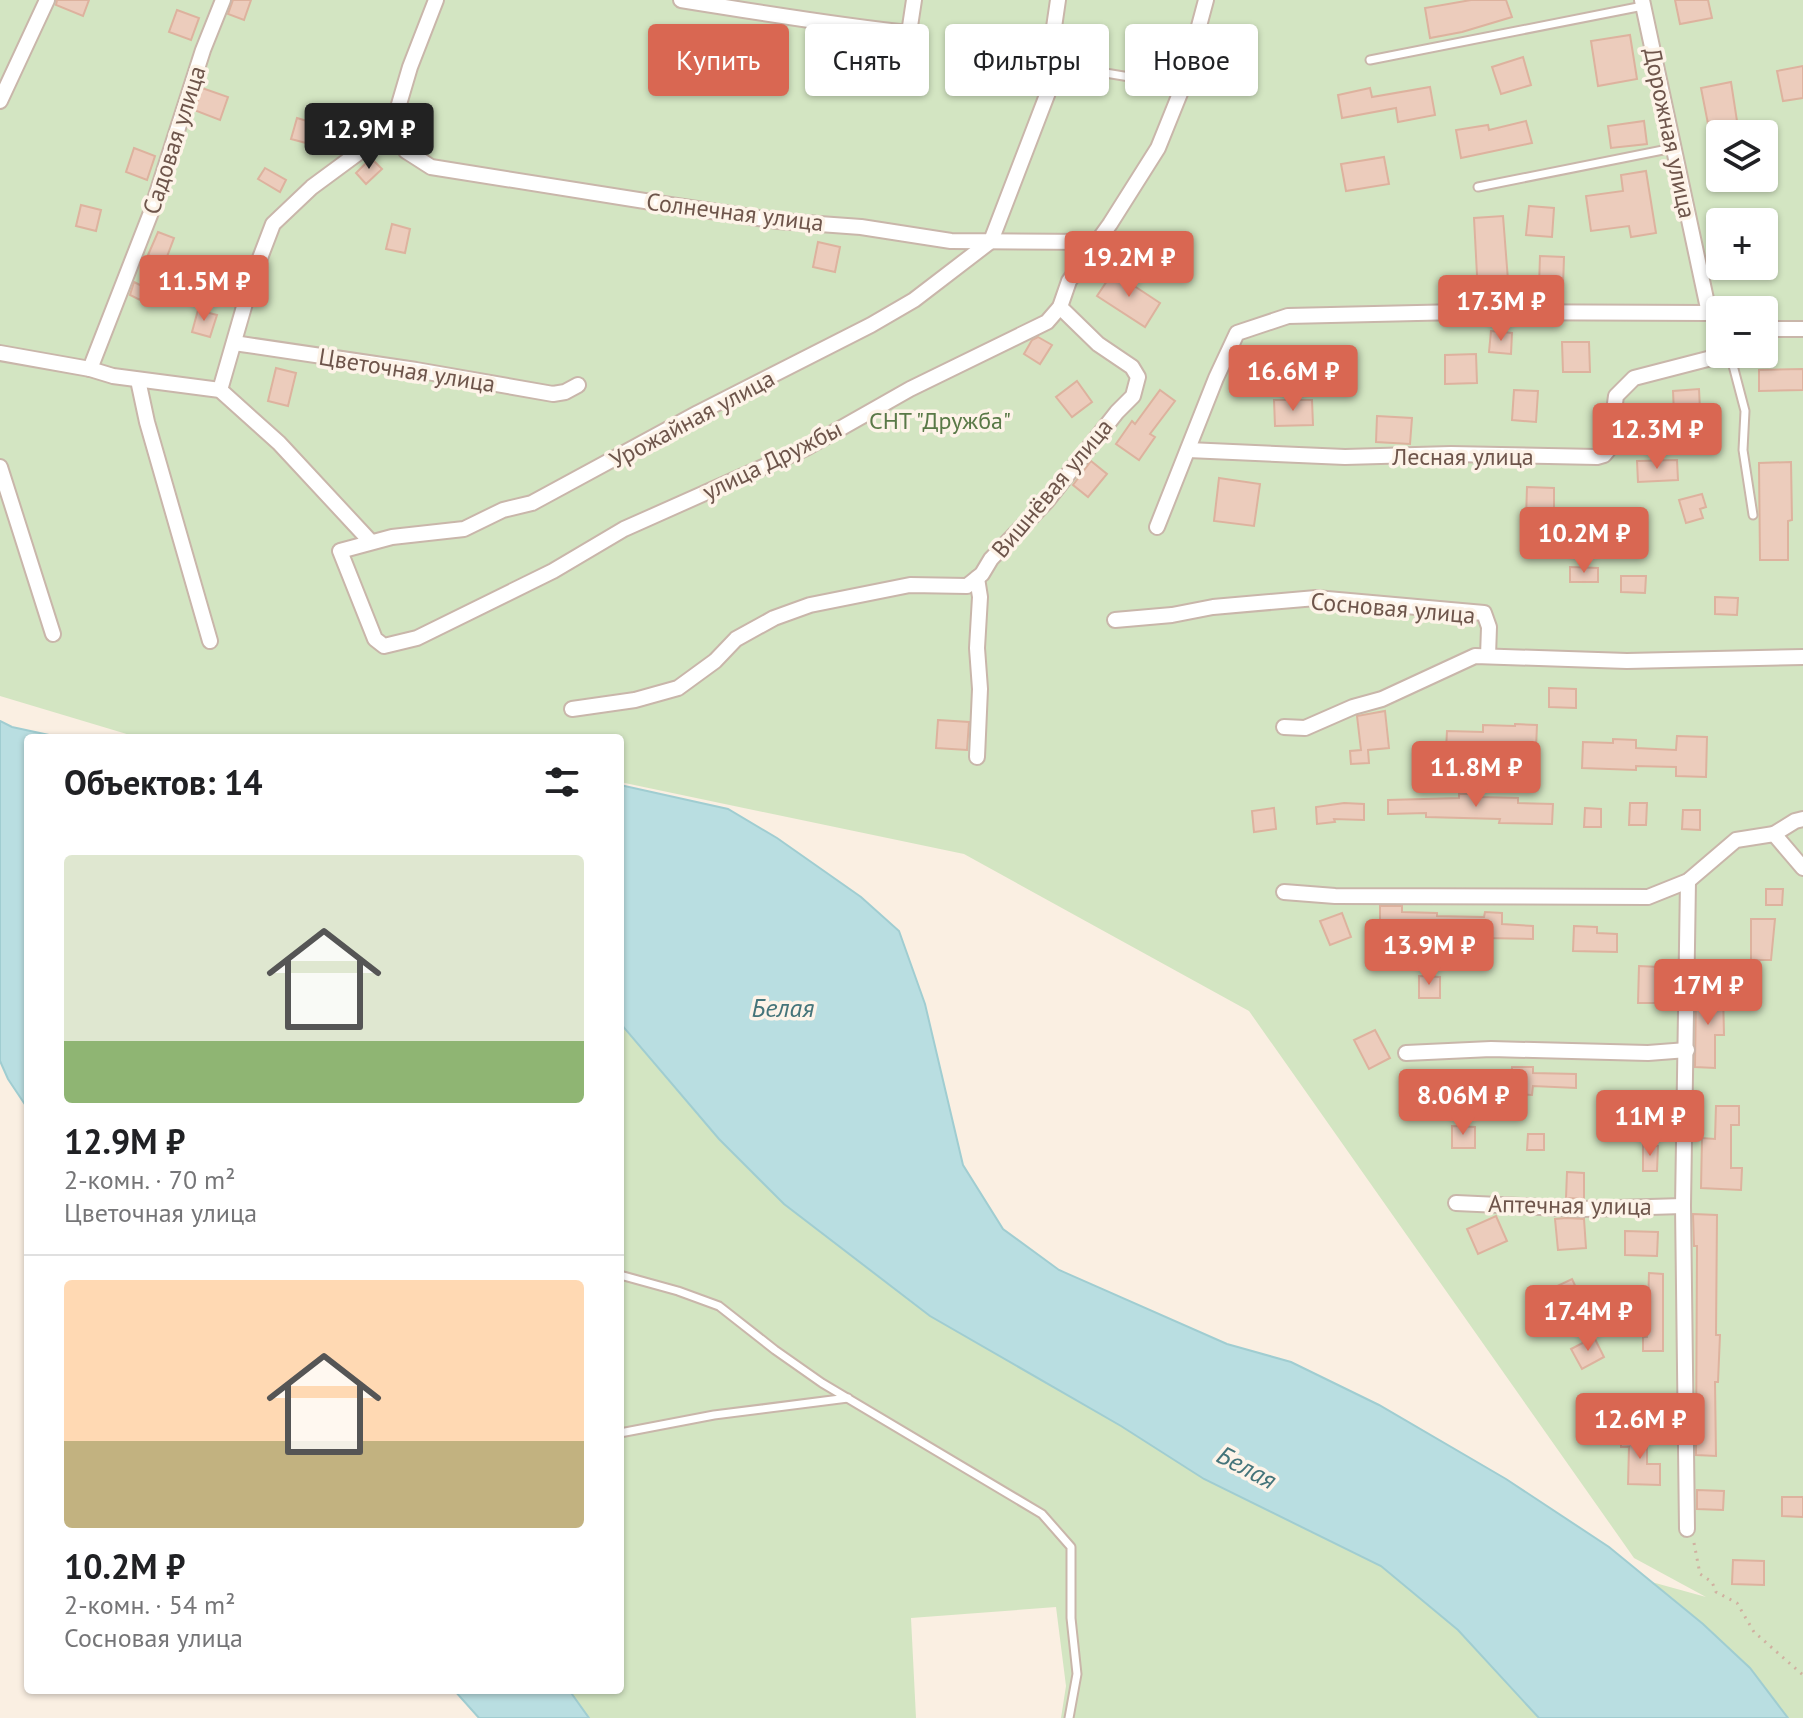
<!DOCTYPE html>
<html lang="ru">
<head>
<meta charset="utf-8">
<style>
  :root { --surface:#fff; --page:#f6f6f6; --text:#202124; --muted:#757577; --line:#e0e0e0; --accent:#d96752 }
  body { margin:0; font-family:"PT Sans",sans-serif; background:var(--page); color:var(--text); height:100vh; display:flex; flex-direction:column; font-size:30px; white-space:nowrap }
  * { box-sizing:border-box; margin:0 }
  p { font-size:26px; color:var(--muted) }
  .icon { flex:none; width:44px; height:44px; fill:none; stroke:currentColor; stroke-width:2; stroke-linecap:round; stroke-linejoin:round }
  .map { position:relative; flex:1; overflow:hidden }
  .sheet { position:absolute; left:24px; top:734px; width:600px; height:960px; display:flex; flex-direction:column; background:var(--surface); border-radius:8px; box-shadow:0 2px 6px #0004 }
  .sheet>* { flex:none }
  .hud { position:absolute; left:648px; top:24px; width:760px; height:72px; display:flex; gap:16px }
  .buttons { position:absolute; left:1706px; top:120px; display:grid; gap:16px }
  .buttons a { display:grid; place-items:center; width:72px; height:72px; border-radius:8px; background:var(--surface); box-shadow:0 2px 6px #0004; font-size:40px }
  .price { position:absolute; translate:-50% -68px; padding:0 18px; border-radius:8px; background:var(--accent); color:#fff; font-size:26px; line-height:52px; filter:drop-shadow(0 2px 4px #0008) }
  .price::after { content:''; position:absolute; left:50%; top:48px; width:24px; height:18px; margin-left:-12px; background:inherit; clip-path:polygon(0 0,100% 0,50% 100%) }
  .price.active { background:#222; color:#fff }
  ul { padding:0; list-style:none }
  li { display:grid; align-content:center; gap:16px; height:424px; padding:0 40px }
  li+li { border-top:2px solid var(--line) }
  li span { display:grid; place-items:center; height:248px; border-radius:8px; color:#555 }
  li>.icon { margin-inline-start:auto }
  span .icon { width:144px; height:144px; fill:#fffc; stroke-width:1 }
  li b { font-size:34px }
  h2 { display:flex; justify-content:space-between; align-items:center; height:96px; padding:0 40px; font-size:34px }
  .pill { padding:0 28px; border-radius:8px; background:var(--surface); box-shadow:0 2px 6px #0004; font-size:28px; line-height:72px }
  .pill.active { background:var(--accent); color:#fff }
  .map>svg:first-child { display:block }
  .green { fill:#d3e5c2; fill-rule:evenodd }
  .water { fill:#b9dee1; stroke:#a0cdd1; stroke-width:2 }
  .building { fill:#ecccbc; stroke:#ddb29e; stroke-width:2 }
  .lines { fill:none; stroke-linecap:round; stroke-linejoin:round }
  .lane-casing { stroke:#c9b6aa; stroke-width:11 }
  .street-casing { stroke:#c9b6aa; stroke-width:18 }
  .path { stroke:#d0b0a0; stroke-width:3; stroke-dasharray:2 6; stroke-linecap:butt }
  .lane { stroke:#fff; stroke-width:7 }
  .street { stroke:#fff; stroke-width:14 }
  .labels { text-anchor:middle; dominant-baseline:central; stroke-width:7; stroke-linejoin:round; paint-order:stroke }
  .street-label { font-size:24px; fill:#6e554b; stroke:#fdf3e8 }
  .park-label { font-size:24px; fill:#597947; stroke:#fdf3e8 }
  .water-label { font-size:26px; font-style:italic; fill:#44747a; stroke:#fdf3e8 }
</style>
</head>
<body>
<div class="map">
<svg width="1803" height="1718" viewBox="0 0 1803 1718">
  <rect width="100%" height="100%" fill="#faefe2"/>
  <g class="green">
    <path d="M 0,0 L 1803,0 L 1803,1718 L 1788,1718 L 1750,1668 L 1703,1624 L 1648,1581 L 1706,1597 L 1634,1558 L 1249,1011 L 964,854 L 620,782 L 620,738 L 140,738 L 0,696 ZM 1720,134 L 1764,134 L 1764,178 L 1720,178 ZM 1720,222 L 1764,222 L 1764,266 L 1720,266 ZM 1720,310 L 1764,310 L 1764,354 L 1720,354 Z"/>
    <path d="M 620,1023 L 719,1139 L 784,1204 L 930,1316 L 1121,1426 L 1204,1479 L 1381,1566 L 1458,1630 L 1539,1718 L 1061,1718 L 1066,1686 L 1056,1607 L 911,1618 L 916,1718 L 589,1718 L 569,1690 L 620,1690 Z"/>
  </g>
  <g class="water">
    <path d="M 0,721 L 12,727 L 63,738 L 28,738 L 28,1109 L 8,1079 L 0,1061 Z"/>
    <path d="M 620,785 L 728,809 L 777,838 L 861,897 L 899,931 L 925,1004 L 963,1165 L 1003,1229 L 1059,1270 L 1227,1344 L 1291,1362 L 1379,1405 L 1506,1479 L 1609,1547 L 1703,1624 L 1750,1668 L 1788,1718 L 1539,1718 L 1458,1630 L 1381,1566 L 1204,1479 L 1121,1426 L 930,1316 L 784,1204 L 719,1139 L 620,1023 Z"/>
    <path d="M 454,1690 L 569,1690 L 589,1718 L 479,1718 Z"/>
  </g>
  <g class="building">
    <path d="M 57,0 L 89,0 L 83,16 L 56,5 Z"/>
    <path d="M 233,0 L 251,0 L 244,20 L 228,14 Z"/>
    <path d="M 1471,0 L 1506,0 L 1512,17 L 1462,32 L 1430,38 L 1425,8 Z"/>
    <path d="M 1675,0 L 1708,0 L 1712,18 L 1680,24 Z"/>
    <path d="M 177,10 L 199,18 L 191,40 L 169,32 Z"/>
    <path d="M 1630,35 L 1637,79 L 1598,86 L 1591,41 Z"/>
    <path d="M 1523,57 L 1531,85 L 1501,94 L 1492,67 Z"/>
    <path d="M 1803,66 L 1803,98 L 1783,101 L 1777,71 Z"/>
    <path d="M 1731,82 L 1739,134 L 1710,134 L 1701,88 Z"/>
    <path d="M 1430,87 L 1435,115 L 1398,122 L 1396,108 L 1342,118 L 1338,95 L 1370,88 L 1372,97 Z"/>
    <path d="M 202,88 L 228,97 L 220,120 L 194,110 Z"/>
    <path d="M 297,118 L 327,127 L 321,147 L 291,139 Z"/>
    <path d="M 1526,121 L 1532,143 L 1461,158 L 1456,130 L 1488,125 L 1489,130 Z"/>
    <path d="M 1644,121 L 1647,144 L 1611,148 L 1608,126 Z"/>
    <path d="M 134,148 L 155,156 L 147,180 L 126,172 Z"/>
    <path d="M 1384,157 L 1389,184 L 1346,191 L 1341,164 Z"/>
    <path d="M 371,158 L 382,169 L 366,184 L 356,173 Z"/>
    <path d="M 265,168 L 286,180 L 280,192 L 258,179 Z"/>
    <path d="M 1646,171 L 1656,233 L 1631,237 L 1629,226 L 1591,231 L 1586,196 L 1623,191 L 1621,175 Z"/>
    <path d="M 81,205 L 101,210 L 96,231 L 76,226 Z"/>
    <path d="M 1529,206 L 1554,208 L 1552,237 L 1526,235 Z"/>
    <path d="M 1503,216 L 1509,293 L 1478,294 L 1474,218 Z"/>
    <path d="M 392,224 L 410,229 L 405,253 L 386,249 Z"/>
    <path d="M 158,232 L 174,238 L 165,262 L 148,255 Z"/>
    <path d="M 818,242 L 840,247 L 835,272 L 813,267 Z"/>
    <path d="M 1540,256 L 1564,257 L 1563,287 L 1539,287 Z"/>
    <path d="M 1113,272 L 1160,303 L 1145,327 L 1097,296 Z"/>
    <path d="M 134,282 L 146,288 L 140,300 L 130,295 Z"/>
    <path d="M 198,310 L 217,315 L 210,337 L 192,332 Z"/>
    <path d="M 1491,331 L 1512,333 L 1511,354 L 1489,352 Z"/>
    <path d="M 1038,337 L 1052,345 L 1040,364 L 1024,354 L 1032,340 Z"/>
    <path d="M 1562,342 L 1589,342 L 1590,372 L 1563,372 Z"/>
    <path d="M 1266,348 L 1268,384 L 1243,386 L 1241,351 Z"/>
    <path d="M 1476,354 L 1477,383 L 1445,384 L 1445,355 Z"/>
    <path d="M 276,368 L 296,373 L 288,406 L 268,401 Z"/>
    <path d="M 1803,369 L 1803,390 L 1759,391 L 1759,370 Z"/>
    <path d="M 1077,381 L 1092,402 L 1072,417 L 1056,397 Z"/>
    <path d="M 1699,389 L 1701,430 L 1685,432 L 1683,414 L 1674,414 L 1673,391 Z"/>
    <path d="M 1160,390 L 1175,401 L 1150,434 L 1155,437 L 1139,460 L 1116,444 L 1132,421 L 1135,424 Z"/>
    <path d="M 1514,390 L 1538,391 L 1536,422 L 1512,420 Z"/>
    <path d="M 1274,400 L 1312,400 L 1313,425 L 1275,426 Z"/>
    <path d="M 1377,416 L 1412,418 L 1410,444 L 1376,442 Z"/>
    <path d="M 1677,460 L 1678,480 L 1638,482 L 1637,461 Z"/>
    <path d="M 1091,461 L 1107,474 L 1088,497 L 1073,485 Z"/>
    <path d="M 1791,462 L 1792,520 L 1788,521 L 1788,560 L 1760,560 L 1759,463 Z"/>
    <path d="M 1219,478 L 1260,484 L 1254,526 L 1214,521 Z"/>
    <path d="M 1527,487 L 1554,488 L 1554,519 L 1526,518 Z"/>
    <path d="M 1702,494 L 1706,507 L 1700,509 L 1703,518 L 1686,523 L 1679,500 Z"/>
    <path d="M 1570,567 L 1598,568 L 1598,582 L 1570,582 Z"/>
    <path d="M 1621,576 L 1646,576 L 1645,593 L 1621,592 Z"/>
    <path d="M 1715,597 L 1738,598 L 1737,615 L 1715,614 Z"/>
    <path d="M 1549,688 L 1576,689 L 1576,708 L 1549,707 Z"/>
    <path d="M 1385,711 L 1389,748 L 1368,750 L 1369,763 L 1351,764 L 1350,751 L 1361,750 L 1357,716 Z"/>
    <path d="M 938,720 L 969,722 L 967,750 L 936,748 Z"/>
    <path d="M 1515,724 L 1537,725 L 1536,749 L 1446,750 L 1447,731 L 1483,732 L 1483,725 L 1515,726 Z"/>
    <path d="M 1677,736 L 1707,737 L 1706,777 L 1676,776 L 1676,767 L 1636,766 L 1636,770 L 1582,768 L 1583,742 L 1613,743 L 1613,739 L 1636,740 L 1636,748 L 1676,750 Z"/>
    <path d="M 1459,794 L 1478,794 L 1478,797 L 1518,798 L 1518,803 L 1553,804 L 1552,824 L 1499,823 L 1500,819 L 1426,817 L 1426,813 L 1388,814 L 1388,800 L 1459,798 Z"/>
    <path d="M 1344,803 L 1364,804 L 1364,820 L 1334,819 L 1335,822 L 1317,824 L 1316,807 Z"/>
    <path d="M 1630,803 L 1647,803 L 1646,825 L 1629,825 Z"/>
    <path d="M 1274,808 L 1276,829 L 1254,832 L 1252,811 Z"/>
    <path d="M 1585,808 L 1601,809 L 1601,827 L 1584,827 Z"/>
    <path d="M 1683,810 L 1700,810 L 1700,830 L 1682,829 Z"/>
    <path d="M 1766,889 L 1783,889 L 1782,905 L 1766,905 Z"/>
    <path d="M 1380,906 L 1402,906 L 1402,912 L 1437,913 L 1437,916 L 1484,917 L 1485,912 L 1502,913 L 1502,924 L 1533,926 L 1533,939 L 1484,938 L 1484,933 L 1436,932 L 1436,942 L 1420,941 L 1420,935 L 1380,934 Z"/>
    <path d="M 1342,913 L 1351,937 L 1330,945 L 1320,921 Z"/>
    <path d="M 1751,919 L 1775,919 L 1771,960 L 1751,960 Z"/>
    <path d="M 1574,926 L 1597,927 L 1597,933 L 1617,934 L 1617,952 L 1573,951 Z"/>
    <path d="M 1639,966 L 1659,967 L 1658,1003 L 1638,1003 Z"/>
    <path d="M 1419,976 L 1440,977 L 1440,998 L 1419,998 Z"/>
    <path d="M 1696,991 L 1723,992 L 1724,1035 L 1715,1035 L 1715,1068 L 1695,1067 Z"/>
    <path d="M 1375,1030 L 1390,1058 L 1369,1069 L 1354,1040 Z"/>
    <path d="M 1512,1067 L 1533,1067 L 1533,1073 L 1576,1074 L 1576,1088 L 1533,1086 L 1532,1095 L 1511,1094 Z"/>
    <path d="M 1441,1081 L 1462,1081 L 1462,1100 L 1440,1100 Z"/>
    <path d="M 1716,1106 L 1739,1106 L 1739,1125 L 1731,1125 L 1731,1168 L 1742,1168 L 1741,1190 L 1701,1188 L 1702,1138 L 1715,1139 Z"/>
    <path d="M 1653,1110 L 1669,1111 L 1669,1130 L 1652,1130 Z"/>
    <path d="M 1452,1126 L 1475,1127 L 1475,1148 L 1452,1148 Z"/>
    <path d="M 1528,1134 L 1544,1134 L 1544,1150 L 1527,1150 Z"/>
    <path d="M 1643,1145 L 1658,1146 L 1657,1171 L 1643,1171 Z"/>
    <path d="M 1567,1172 L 1584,1173 L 1584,1199 L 1566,1198 Z"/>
    <path d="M 1693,1214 L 1717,1215 L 1716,1335 L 1720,1335 L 1718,1382 L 1715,1382 L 1716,1456 L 1696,1455 L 1697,1246 L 1694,1246 Z"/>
    <path d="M 1496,1216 L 1507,1241 L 1478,1254 L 1467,1229 Z"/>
    <path d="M 1566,1218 L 1584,1219 L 1586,1248 L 1558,1250 L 1555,1219 Z"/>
    <path d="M 1625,1231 L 1658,1232 L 1657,1256 L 1625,1255 Z"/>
    <path d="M 1649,1273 L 1663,1274 L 1663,1351 L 1643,1351 L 1643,1337 L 1647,1337 Z"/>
    <path d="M 1572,1279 L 1579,1294 L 1558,1304 L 1551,1289 Z"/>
    <path d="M 1594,1337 L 1604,1357 L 1582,1369 L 1571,1349 Z"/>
    <path d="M 1621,1433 L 1647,1434 L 1647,1464 L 1660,1464 L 1660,1485 L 1628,1484 L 1629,1447 L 1621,1447 Z"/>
    <path d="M 1697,1490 L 1724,1491 L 1723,1510 L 1697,1509 Z"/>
    <path d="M 1782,1497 L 1803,1497 L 1803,1517 L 1782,1516 Z"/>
    <path d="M 1733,1560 L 1764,1561 L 1764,1585 L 1732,1584 Z"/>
  </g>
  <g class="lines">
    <defs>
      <g id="lane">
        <path d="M 1370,60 L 1643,6"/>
        <path d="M 1052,64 L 1183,86"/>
        <path d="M 1478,187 L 1673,148"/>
        <path d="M 1730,354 L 1745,411 L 1743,450 L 1753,515"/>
        <path d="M 620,1275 L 678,1291 L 719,1306 L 775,1350 L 822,1383 L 1042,1514 L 1071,1547 L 1071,1618 L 1077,1674 L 1069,1718"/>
        <path d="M 620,1433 L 714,1415 L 848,1398"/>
      </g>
      <g id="street">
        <path d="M 681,0 C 757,12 832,25 909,33 L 914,0"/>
        <path d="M 1058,0 L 1052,41 L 1052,82 L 991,241 L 914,300 L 871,325 L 698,413 L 532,503 L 503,510 L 464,529 L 392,537 L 340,551 L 375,639 L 384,646 L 417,638 L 553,571 L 624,529 L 806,448 L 910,389 L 1047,322 L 1060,307 L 1069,281 L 1110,224 L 1158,148 L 1183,86 L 1206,0"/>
        <path d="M 1642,0 L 1709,313"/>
        <path d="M 0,101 L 47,0"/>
        <path d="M 392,128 L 406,151 L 431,167 L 670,205 L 778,221 L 861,227 L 951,241 L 1097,242"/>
        <path d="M 1764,329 L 1803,329"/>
        <path d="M 234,343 L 416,370 L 553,394 L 565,392 L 578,385"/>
        <path d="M 0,353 L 90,369 L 113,376 L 220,390 L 279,443 L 371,542"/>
        <path d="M 90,369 L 150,215 L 203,50 L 223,0"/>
        <path d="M 138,380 L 147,422 L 210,641"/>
        <path d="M 220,390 L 252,279 L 273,224 L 312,187 L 392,128 L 410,67 L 436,0"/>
        <path d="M 1188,450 L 1345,457 L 1451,454 L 1597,457 L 1604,455 L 1609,449 L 1616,396 L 1634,378 L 1727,354"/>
        <path d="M 0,467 L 53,634"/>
        <path d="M 1157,527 L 1216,378 L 1237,333 L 1288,316 L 1460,312 L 1709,313"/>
        <path d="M 977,578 L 980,597 L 977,648 L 980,689 L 977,757"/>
        <path d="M 1115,620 L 1172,615 L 1213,607 L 1316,598 L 1484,613 L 1489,627 L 1488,656"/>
        <path d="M 572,709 L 635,700 L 678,688 L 715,661 L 736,639 L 774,618 L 810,605 L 910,585 L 967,586 L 982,574 L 991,559 L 1047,501 L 1117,412 L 1133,396 L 1138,377 L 1132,367 L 1098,344 L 1060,307"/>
        <path d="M 1284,727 L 1305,728 L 1353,707 L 1382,699 L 1475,656 L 1627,661 L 1803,657"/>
        <path d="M 1774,834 L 1795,821 L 1803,819"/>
        <path d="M 1284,892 L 1335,896 L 1648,897 L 1688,881 L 1736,840 L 1774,834 L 1803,868"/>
        <path d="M 1406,1053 L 1491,1049 L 1648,1053 L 1687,1050"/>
        <path d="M 1456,1203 L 1583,1209 L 1683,1206"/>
        <path d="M 1687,1529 L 1683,1206 L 1688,881"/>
      </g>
    </defs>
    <use href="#lane" class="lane-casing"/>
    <use href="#street" class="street-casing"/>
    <path class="path" d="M 1694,1543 L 1700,1574 L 1712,1582 L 1716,1592 L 1737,1603 L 1754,1632 L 1803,1675"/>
    <use href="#lane" class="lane"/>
    <use href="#street" class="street"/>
  </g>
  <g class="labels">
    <g class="street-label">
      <text transform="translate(1670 133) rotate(78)">Дорожная улица</text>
      <text transform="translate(174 140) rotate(-72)">Садовая улица</text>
      <text transform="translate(735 212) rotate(7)">Солнечная улица</text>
      <text transform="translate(407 370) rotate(9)">Цветочная улица</text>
      <text transform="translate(692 419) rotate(-28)">Урожайная улица</text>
      <text x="1463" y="456">Лесная улица</text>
      <text transform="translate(772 460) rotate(-26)">улица Дружбы</text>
      <text transform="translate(1052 488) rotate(-50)">Вишнёвая улица</text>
      <text transform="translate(1393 608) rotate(5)">Сосновая улица</text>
      <text transform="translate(1570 1205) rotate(1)">Аптечная улица</text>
    </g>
    <g class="park-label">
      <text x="940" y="420">СНТ "Дружба"</text>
    </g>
    <g class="water-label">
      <text x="783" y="1007">Белая</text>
      <text transform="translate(1247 1467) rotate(28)">Белая</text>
    </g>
  </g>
</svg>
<div class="buttons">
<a><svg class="icon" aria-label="layers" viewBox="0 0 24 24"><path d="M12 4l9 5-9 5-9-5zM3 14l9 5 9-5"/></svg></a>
<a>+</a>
<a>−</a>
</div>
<b class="price active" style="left:369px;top:171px">12.9M ₽</b>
<b class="price" style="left:1129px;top:299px">19.2M ₽</b>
<b class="price" style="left:204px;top:323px">11.5M ₽</b>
<b class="price" style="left:1501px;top:343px">17.3M ₽</b>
<b class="price" style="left:1293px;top:413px">16.6M ₽</b>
<b class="price" style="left:1657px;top:471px">12.3M ₽</b>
<b class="price" style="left:1584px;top:575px">10.2M ₽</b>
<b class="price" style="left:1476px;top:809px">11.8M ₽</b>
<b class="price" style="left:1429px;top:987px">13.9M ₽</b>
<b class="price" style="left:1708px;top:1027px">17M ₽</b>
<b class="price" style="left:1463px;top:1137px">8.06M ₽</b>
<b class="price" style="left:1650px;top:1158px">11M ₽</b>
<b class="price" style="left:1588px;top:1353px">17.4M ₽</b>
<b class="price" style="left:1640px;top:1461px">12.6M ₽</b>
<div class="hud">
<a class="pill active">Купить</a>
<a class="pill">Снять</a>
<a class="pill">Фильтры</a>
<a class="pill">Новое</a>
</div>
<section class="sheet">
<h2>Объектов: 14<svg class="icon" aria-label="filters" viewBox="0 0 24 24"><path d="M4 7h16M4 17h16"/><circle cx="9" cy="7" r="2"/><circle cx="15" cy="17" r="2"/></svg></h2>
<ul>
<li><span style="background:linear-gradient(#dfe7d0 75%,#8fb573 0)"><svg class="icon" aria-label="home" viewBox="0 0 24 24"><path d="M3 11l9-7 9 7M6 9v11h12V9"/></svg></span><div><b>12.9M ₽</b><p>2-комн. · 70 m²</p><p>Цветочная улица</p></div></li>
<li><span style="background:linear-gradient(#ffd9b3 65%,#c2b280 0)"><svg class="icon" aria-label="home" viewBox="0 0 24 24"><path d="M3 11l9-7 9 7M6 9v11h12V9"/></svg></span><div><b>10.2M ₽</b><p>2-комн. · 54 m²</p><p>Сосновая улица</p></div></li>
</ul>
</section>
</div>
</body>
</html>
